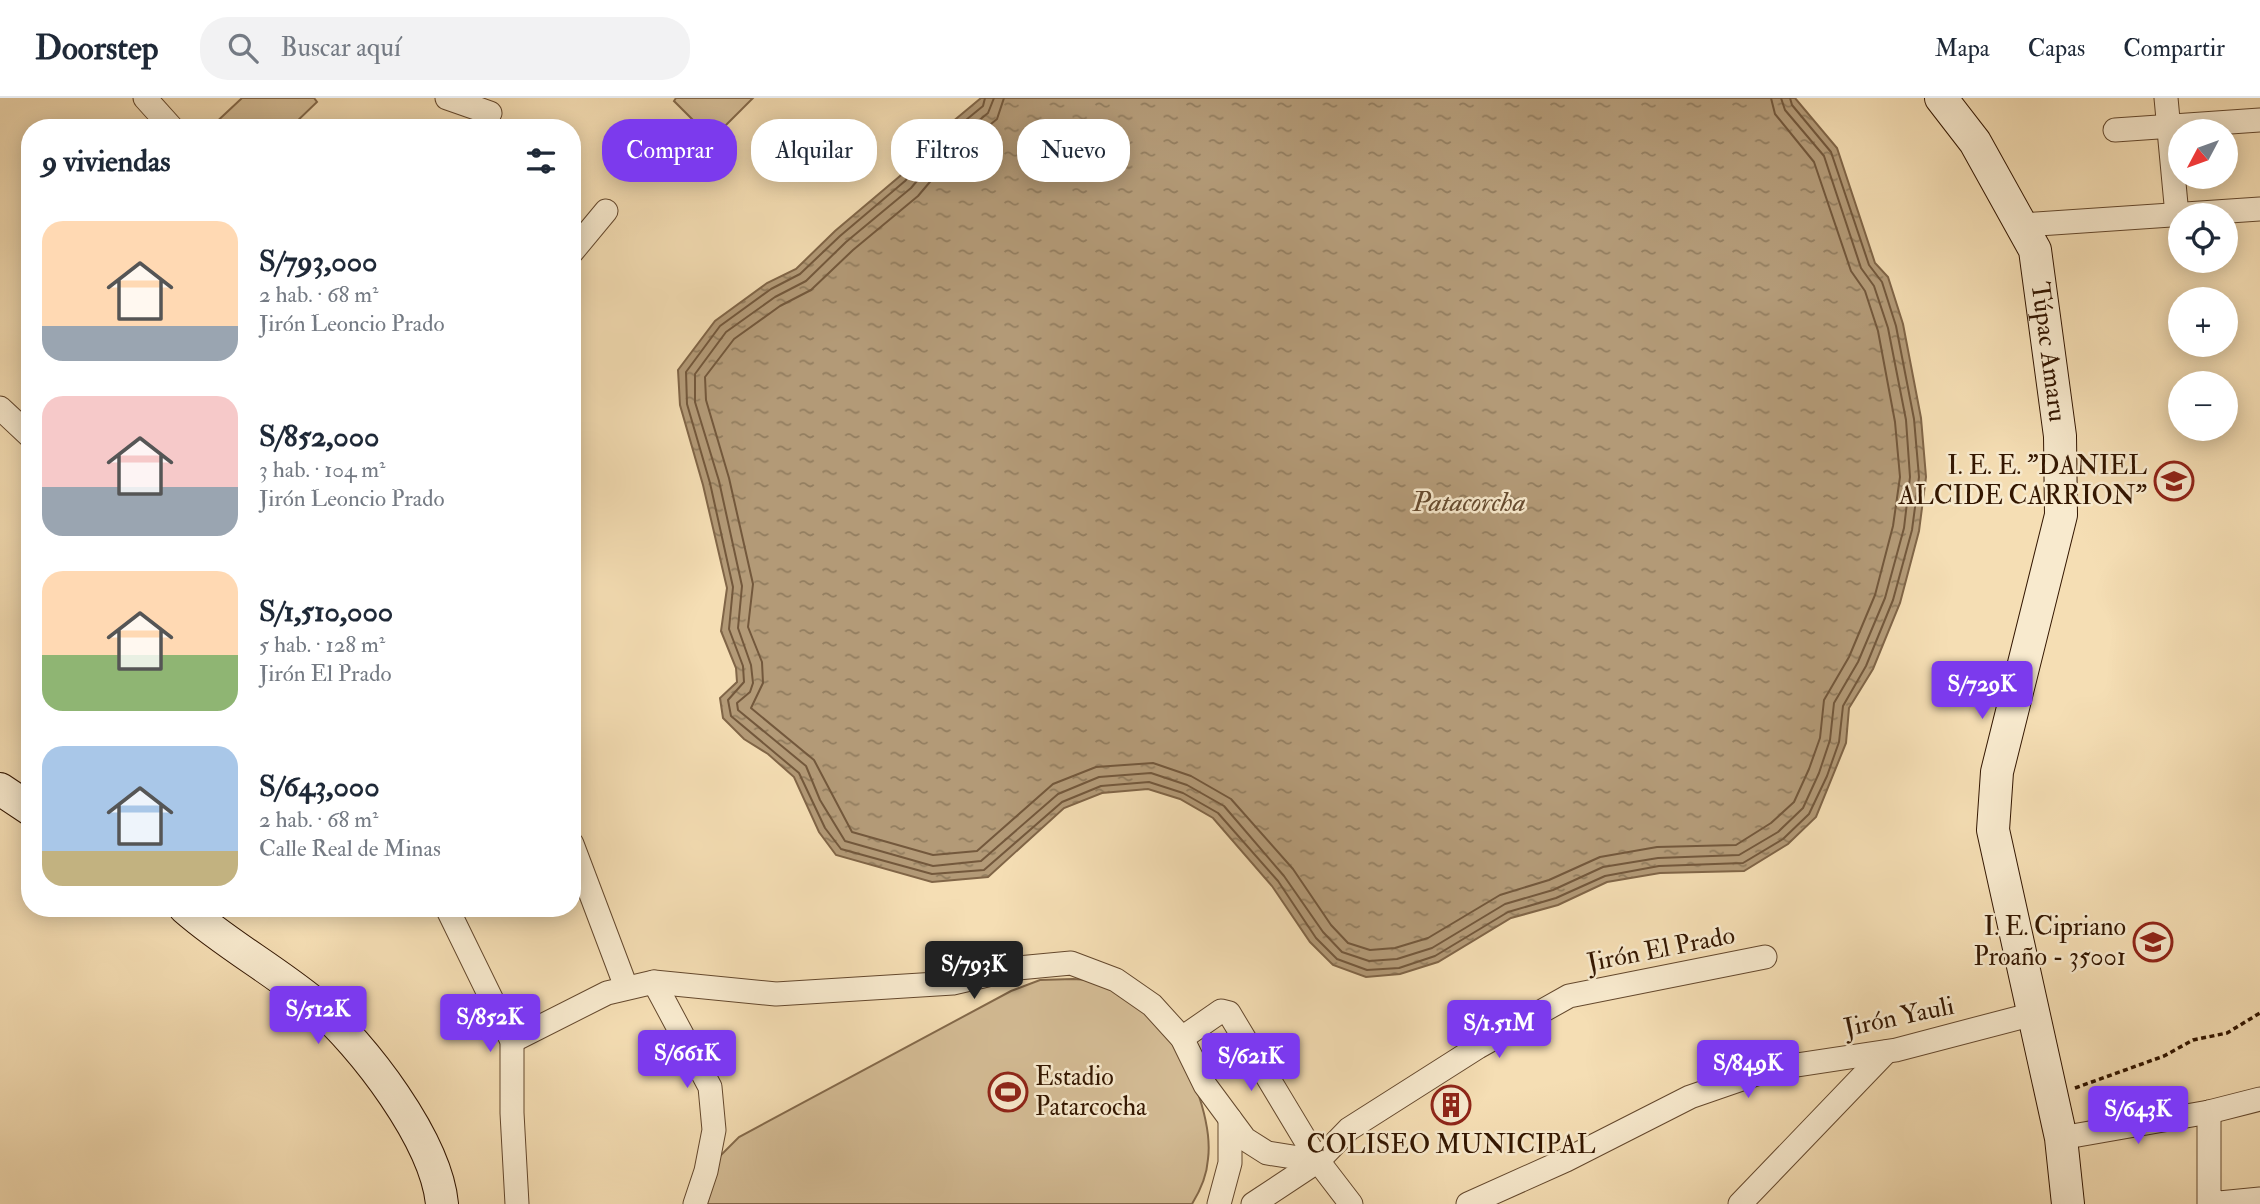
<!DOCTYPE html>
<html lang="es">
<head>
<meta charset="utf-8">
<style>
  :root { --surface:#fff; --page:#f2f2f3; --text:#1f2937; --muted:#747a83; --line:#e0e1e3; --accent:#7c3aed }
  body { margin:0; font-family:"IM FELL Double Pica",serif; background:var(--page); color:var(--text); height:100vh; display:flex; flex-direction:column; font-size:26px; white-space:nowrap }
  * { box-sizing:border-box; margin:0 }
  p { font-size:23px; color:var(--muted) }
  .icon { flex:none; width:38px; height:38px; fill:none; stroke:currentColor; stroke-width:2; stroke-linecap:round; stroke-linejoin:round }
  .map { position:relative; flex:1; overflow:hidden }
  .details { position:absolute; left:21px; top:21px; width:560px; height:798px; display:flex; flex-direction:column; background:var(--surface); border-radius:28px; box-shadow:0 4px 18px #0003 }
  .details>* { flex:none }
  .hud { position:absolute; left:602px; top:21px; width:665px; height:63px; display:flex; gap:14px }
  .needle { width:46px; rotate:229deg }
  .buttons { position:absolute; left:2168px; top:21px; display:grid; gap:14px }
  .buttons a { display:grid; place-items:center; width:70px; height:70px; border-radius:50%; background:var(--surface); box-shadow:0 4px 18px #0003; font-size:35px }
  .price { position:absolute; translate:-50% -60px; padding:0 16px; border-radius:7px; background:var(--accent); color:#fff; font-size:23px; line-height:46px; filter:drop-shadow(0 2px 4px #0008) }
  .price::after { content:''; position:absolute; left:50%; top:42px; width:21px; height:16px; margin-left:-10px; background:inherit; clip-path:polygon(0 0,100% 0,50% 100%) }
  .price.active { background:#222; color:#fff }
  ul { padding:0; list-style:none }
  li { display:flex; align-items:center; gap:21px; height:175px; padding:0 21px }
  li span { display:grid; place-items:center; flex:none; width:196px; height:140px; border-radius:21px; color:#555 }
  li>.icon { margin-inline-start:auto }
  span .icon { width:84px; height:84px; fill:#fffc; stroke-width:1 }
  li b { font-size:30px }
  h2 { display:flex; justify-content:space-between; align-items:center; height:84px; padding:0 21px; font-size:30px }
  .tag { padding:0 24px; border-radius:28px; background:var(--surface); box-shadow:0 4px 18px #0003; font-size:24px; line-height:63px }
  .tag.active { background:var(--accent); color:#fff }
  header { display:flex; align-items:center; gap:42px; box-sizing:border-box; height:98px; padding:0 35px; background:var(--surface); border-bottom:2px solid var(--line) }
  header strong { font-size:33px }
  nav { display:flex; gap:38px; margin-inline-start:auto; font-size:24px }
  .search { width:490px; height:63px; background:var(--page); display:flex; align-items:center; gap:18px; box-sizing:border-box; padding:0 24px; border-radius:28px; color:var(--muted); font-size:26px }
  .map>svg:first-child { display:block }
  .garden { fill:#d4bc95; stroke:#84694a; stroke-width:2 }
  .water { fill:url(#water-ripples); stroke:#806547; stroke-width:2 }
  .lines { fill:none; stroke-linecap:round; stroke-linejoin:round }
  .shore { stroke:#73583c; stroke-width:2 }
  .street-casing { stroke:#64482d; stroke-width:25 }
  .secondary-casing { stroke:#331600; stroke-width:34 }
  .path { stroke:#331600; stroke-width:3.5; stroke-dasharray:5 3.5; stroke-linecap:butt }
  .street { stroke:#f8eace; stroke-width:23 }
  .secondary { stroke:#f8eace; stroke-width:32 }
  .labels { text-anchor:middle; dominant-baseline:central; stroke-width:5; stroke-linejoin:round; paint-order:stroke }
  .street-label { font-size:26px; fill:#331600; stroke:#f8eace }
  .poi-label { font-size:26px; fill:#331600; stroke:#f8eace; text-anchor:end }
  .water-label { font-size:28px; font-style:italic; fill:#664b30; stroke:#f8eace }
</style>
</head>
<body>
<header>
<strong>Doorstep</strong>
<div class="search"><svg class="icon" aria-label="search" viewBox="0 0 24 24"><circle cx="10" cy="10" r="6"/><path d="M15 15l6 6"/></svg>Buscar aquí</div>
<nav><a>Mapa</a><a>Capas</a><a>Compartir</a></nav>
</header>
<div class="map">
<svg width="2260" height="1106" viewBox="0 0 2260 1106">
  <defs>
    <pattern id="water-ripples" width="26" height="14" patternUnits="userSpaceOnUse" patternTransform="scale(1.75)"><rect width="26" height="14" fill="#b39a77"/><path d="M2 4q2-2 4 0t4 0M15 11q2-2 4 0t4 0" fill="none" stroke="#927d5f"/></pattern>
  </defs>
  <rect width="100%" height="100%" fill="#f5deb4"/>
  <filter id="stains"><feTurbulence type="fractalNoise" baseFrequency=".00286" numOctaves="4"/><feColorMatrix values="0 0 0 0 .2 0 0 0 0 .09 0 0 0 0 .02 0 0 0 .5 -.17"/></filter>
  <radialGradient id="worn" r=".72"><stop offset=".6" stop-color="#630" stop-opacity="0"/><stop offset="1" stop-color="#630" stop-opacity=".3"/></radialGradient>
  <g class="garden">
    <path d="M 242,0 L 314,0 L 317,4 L 290,30 L 210,30 Z"/>
    <path d="M 676,0 L 753,0 L 712,41 L 674,3 Z"/>
    <path d="M 1073,881 C 1082,882 1096,881 1104,885 C 1119,892 1150,915 1161,926 C 1187,954 1213,1023 1208,1061 C 1207,1076 1200,1093 1192,1106 L 697,1106 L 720,1058 L 739,1039 L 1011,893 L 1040,882 Z"/>
  </g>
  <path class="water" d="M 981,0 L 1795,0 L 1837,50 L 1875,165 L 1888,179 L 1903,226 L 1921,320 L 1926,379 L 1919,433 L 1900,505 L 1873,571 L 1849,610 L 1846,645 L 1816,719 L 1788,746 L 1744,773 L 1660,775 L 1607,784 L 1558,807 L 1511,820 L 1438,864 L 1400,876 L 1366,879 L 1333,867 L 1310,844 L 1272,788 L 1213,720 L 1180,701 L 1148,691 L 1102,695 L 1064,710 L 988,779 L 932,784 L 836,757 L 819,734 L 794,679 L 768,656 L 744,641 L 723,620 L 720,600 L 737,584 L 736,570 L 721,533 L 727,490 L 703,387 L 680,307 L 678,272 L 715,223 L 767,185 L 796,171 L 835,133 L 900,78 L 933,40 Z"/>
  <g class="lines">
    <g class="shore">
      <path d="M 985,0 L 983,8 L 938,45 L 905,83 L 840,138 L 800,176 L 771,191 L 720,228 L 686,274 L 687,306 L 710,385 L 733,489 L 729,531 L 743,568 L 744,584 L 728,602 L 731,618 L 799,675 L 825,730 L 841,751 L 932,776 L 984,772 L 1062,704 L 1101,688 L 1149,684 L 1183,695 L 1218,715 L 1278,783 L 1316,840 L 1337,861 L 1367,872 L 1399,870 L 1435,858 L 1508,814 L 1556,800 L 1605,778 L 1659,768 L 1743,765 L 1783,741 L 1809,716 L 1827,678 L 1839,644 L 1843,608 L 1866,568 L 1893,502 L 1912,432 L 1919,379 L 1914,321 L 1896,228 L 1882,184 L 1869,167 L 1831,54 L 1792,7 L 1790,0"/>
      <path d="M 994,0 L 988,15 L 944,51 L 911,90 L 846,144 L 806,183 L 775,199 L 726,234 L 695,276 L 695,304 L 719,383 L 742,488 L 738,530 L 751,567 L 753,585 L 750,594 L 737,605 L 738,612 L 806,668 L 820,702 L 845,743 L 933,768 L 981,763 L 1058,696 L 1099,679 L 1151,675 L 1187,687 L 1224,708 L 1284,778 L 1323,834 L 1342,854 L 1369,863 L 1397,861 L 1432,850 L 1505,806 L 1553,792 L 1603,769 L 1658,760 L 1739,757 L 1778,734 L 1803,710 L 1819,675 L 1830,642 L 1834,605 L 1858,564 L 1885,500 L 1904,430 L 1910,379 L 1906,322 L 1888,230 L 1874,188 L 1861,170 L 1824,58 L 1785,12 L 1781,0"/>
      <path d="M 1004,0 L 997,21 L 951,59 L 918,98 L 853,152 L 811,192 L 780,208 L 734,241 L 705,279 L 706,302 L 729,380 L 753,486 L 748,529 L 762,564 L 763,585 L 751,610 L 814,662 L 852,734 L 933,757 L 977,753 L 1053,686 L 1096,669 L 1153,665 L 1191,678 L 1231,701 L 1293,771 L 1331,827 L 1348,845 L 1370,852 L 1395,850 L 1428,840 L 1500,797 L 1549,782 L 1600,759 L 1657,749 L 1736,747 L 1771,725 L 1794,704 L 1809,671 L 1820,640 L 1824,602 L 1849,559 L 1875,497 L 1893,428 L 1900,379 L 1895,324 L 1878,233 L 1865,193 L 1851,173 L 1814,64 L 1775,16 L 1771,0"/>
    </g>
    <defs>
      <g id="street">
        <path d="M 145,0 L 172,30"/>
        <path d="M 447,0 L 490,15"/>
        <path d="M 2166,0 L 2177,117"/>
        <path d="M 2115,32 L 2260,22"/>
        <path d="M 2023,127 L 2260,111"/>
        <path d="M 572,154 L 606,113"/>
        <path d="M 0,310 L 30,338"/>
        <path d="M 572,746 L 626,889"/>
        <path d="M 447,810 L 512,943 L 512,1015 L 517,1106"/>
        <path d="M 654,884 L 710,989 L 714,1032 L 706,1073 L 695,1106"/>
        <path d="M 1182,940 L 1221,913 L 1229,915 L 1318,1063"/>
        <path d="M 512,943 L 607,895 L 654,884 L 776,896 L 953,885 L 1018,870 L 1071,865 L 1116,882 L 1152,907 L 1182,940 L 1205,987 L 1245,1041 L 1267,1055 L 1318,1063 L 1351,1106"/>
        <path d="M 2209,1014 L 2209,1106 L 2260,1101"/>
        <path d="M 2061,1040 L 2209,1014 L 2260,1001"/>
        <path d="M 1219,1106 L 1230,1065 L 1230,1021"/>
        <path d="M 1253,1106 L 1318,1063 L 1349,1031 L 1478,949 L 1569,898 L 1765,859"/>
        <path d="M 1468,1106 L 1566,1062 L 1690,999 L 1771,971 L 1896,952 L 2033,916"/>
        <path d="M 1740,1106 L 1886,954"/>
      </g>
      <g id="secondary">
        <path id="s1" d="M 1941,0 L 1975,44 L 2035,152 L 2060,338 L 2061,417 L 1997,674 L 1993,732 L 2061,1040 L 2068,1106"/>
        <path d="M 0,691 L 30,711"/>
        <path d="M 185,810 C 226,846 274,872 315,906 C 363,947 436,1042 442,1106"/>
      </g>
    </defs>
    <use href="#street" class="street-casing"/>
    <use href="#secondary" class="secondary-casing"/>
    <path class="path" d="M 2075,990 L 2164,958 L 2193,942 L 2227,935 L 2260,915"/>
    <use href="#street" class="street"/>
    <use href="#secondary" class="secondary"/>
  </g>
  <defs>
    <symbol id="school-ring" viewBox="-11 -11 22 22"><circle r="9.5" fill="#f8eace" stroke="#8f2418" stroke-width="1.5"/><path d="M0-5L7-2L0 1L-7-2ZM-4 1L0 2.5L4 1V4Q0 6-4 4Z" fill="#8f2418"/></symbol>
    <symbol id="stadium-ring" viewBox="-11 -11 22 22"><circle r="9.5" fill="#f8eace" stroke="#8f2418" stroke-width="1.5"/><path d="M0-5a6.5 5 0 1 0 0 10a6.5 5 0 1 0 0-10ZM-3.5-1.8h7v3.6h-7Z" fill="#8f2418"/></symbol>
    <symbol id="building-ring" viewBox="-11 -11 22 22"><circle r="9.5" fill="#f8eace" stroke="#8f2418" stroke-width="1.5"/><path d="M-4-6H4V6H1V3H-1V6H-4ZM-2.5-4.3h1.7v1.8h-1.7ZM.8-4.3h1.7v1.8H.8ZM-2.5-1h1.7V.8h-1.7ZM.8-1h1.7V.8H.8Z" fill="#8f2418"/></symbol>
  </defs>
  <g fill-rule="evenodd">
    <use href="#school-ring" x="2152" y="361" width="44" height="44"/>
    <use href="#school-ring" x="2131" y="822" width="44" height="44"/>
    <use href="#stadium-ring" x="986" y="972" width="44" height="44"/>
    <use href="#building-ring" x="1429" y="985" width="44" height="44"/>
  </g>
  <g class="labels">
    <g class="street-label">
      <text stroke="none"><textPath href="#s1" startOffset="282">Túpac Amaru</textPath></text>
      <text transform="translate(1661 851) rotate(-11)">Jirón El Prado</text>
      <text transform="translate(1899 919) rotate(-12)">Jirón Yauli</text>
    </g>
    <g class="poi-label">
      <text x="2147" y="368">I. E. E. "DANIEL<tspan x="2147" dy="30">ALCIDE CARRION"</tspan></text>
      <text x="2126" y="829">I. E. Cipriano<tspan x="2126" dy="30">Proaño - 35001</tspan></text>
      <text x="1035" y="979" text-anchor="start">Estadio<tspan x="1035" dy="30">Patarcocha</tspan></text>
      <text x="1451" y="1047" text-anchor="middle">COLISEO MUNICIPAL</text>
    </g>
    <g class="water-label">
      <text x="1469" y="404">Patacorcha</text>
    </g>
  </g>
  <rect width="100%" height="100%" filter="url(#stains)"/>
  <rect width="100%" height="100%" fill="url(#worn)"/>
</svg>
<div class="buttons">
<a><svg class="needle" viewBox="-14 -14 28 28"><path d="M0-13l5 13h-10z" fill="#e53935"/><path d="M0 13l5-13h-10z" fill="#747a83"/></svg></a>
<a><svg class="icon" aria-label="locate" viewBox="0 0 24 24"><circle cx="12" cy="12" r="6"/><path d="M12 2v4M12 18v4M2 12h4M18 12h4"/></svg></a>
<a>+</a>
<a>−</a>
</div>
<b class="price" style="left:1982px;top:623px">S/729K</b>
<b class="price active" style="left:974px;top:903px">S/793K</b>
<b class="price" style="left:318px;top:948px">S/512K</b>
<b class="price" style="left:490px;top:956px">S/852K</b>
<b class="price" style="left:1499px;top:962px">S/1.51M</b>
<b class="price" style="left:687px;top:992px">S/661K</b>
<b class="price" style="left:1251px;top:995px">S/621K</b>
<b class="price" style="left:1748px;top:1002px">S/849K</b>
<b class="price" style="left:2138px;top:1048px">S/643K</b>
<div class="hud">
<a class="tag active">Comprar</a>
<a class="tag">Alquilar</a>
<a class="tag">Filtros</a>
<a class="tag">Nuevo</a>
</div>
<section class="details">
<h2>9 viviendas<svg class="icon" aria-label="filters" viewBox="0 0 24 24"><path d="M4 7h16M4 17h16"/><circle cx="9" cy="7" r="2"/><circle cx="15" cy="17" r="2"/></svg></h2>
<ul>
<li><span style="background:linear-gradient(#ffd9b3 75%,#9aa5b1 0)"><svg class="icon" aria-label="home" viewBox="0 0 24 24"><path d="M3 11l9-7 9 7M6 9v11h12V9"/></svg></span><div><b>S/793,000</b><p>2 hab. · 68 m²</p><p>Jirón Leoncio Prado</p></div></li>
<li><span style="background:linear-gradient(#f6c9c9 65%,#9aa5b1 0)"><svg class="icon" aria-label="home" viewBox="0 0 24 24"><path d="M3 11l9-7 9 7M6 9v11h12V9"/></svg></span><div><b>S/852,000</b><p>3 hab. · 104 m²</p><p>Jirón Leoncio Prado</p></div></li>
<li><span style="background:linear-gradient(#ffd9b3 60%,#8fb573 0)"><svg class="icon" aria-label="home" viewBox="0 0 24 24"><path d="M3 11l9-7 9 7M6 9v11h12V9"/></svg></span><div><b>S/1,510,000</b><p>5 hab. · 128 m²</p><p>Jirón El Prado</p></div></li>
<li><span style="background:linear-gradient(#a9c7e8 75%,#c2b280 0)"><svg class="icon" aria-label="home" viewBox="0 0 24 24"><path d="M3 11l9-7 9 7M6 9v11h12V9"/></svg></span><div><b>S/643,000</b><p>2 hab. · 68 m²</p><p>Calle Real de Minas</p></div></li>
</ul>
</section>
</div>
</body>
</html>
